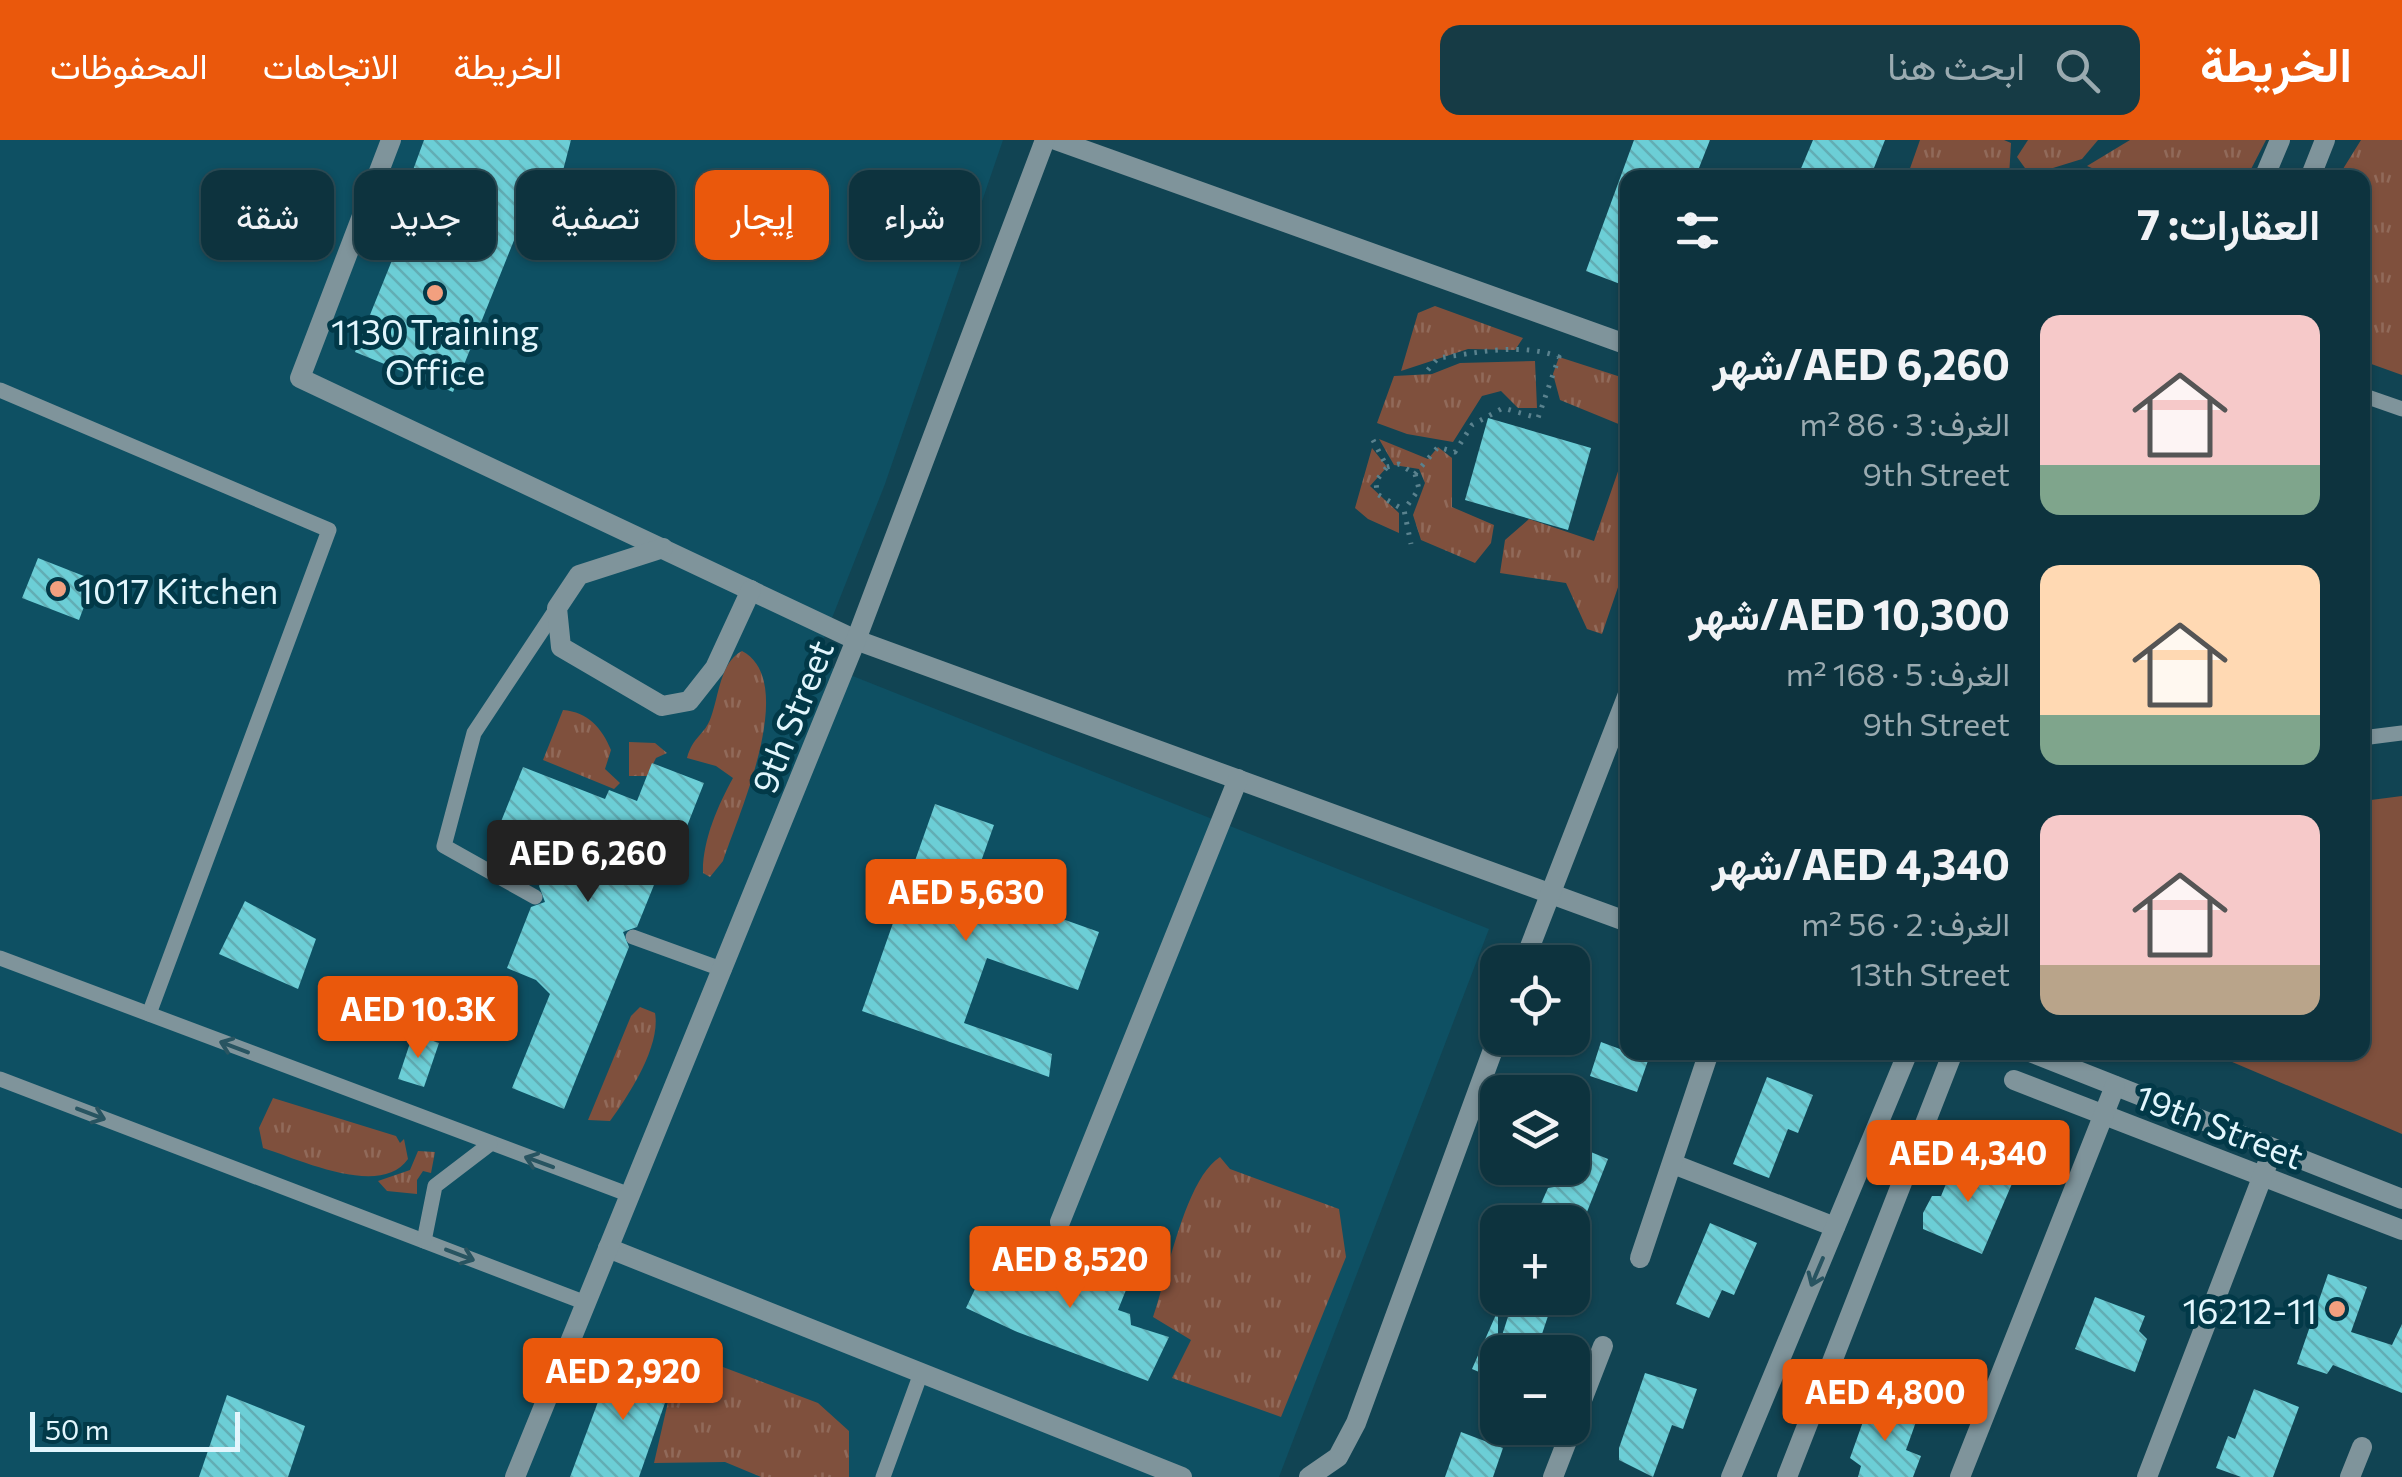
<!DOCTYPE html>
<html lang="ar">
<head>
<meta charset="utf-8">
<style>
  :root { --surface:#0d333e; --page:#163b45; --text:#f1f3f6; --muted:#9aaab0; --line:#2d4e58; --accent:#ea580c }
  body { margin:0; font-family:Commissioner,Vazirmatn,sans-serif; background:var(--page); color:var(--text); direction:rtl; height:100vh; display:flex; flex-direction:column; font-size:38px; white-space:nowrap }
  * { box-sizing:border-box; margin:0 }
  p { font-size:32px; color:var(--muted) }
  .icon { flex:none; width:55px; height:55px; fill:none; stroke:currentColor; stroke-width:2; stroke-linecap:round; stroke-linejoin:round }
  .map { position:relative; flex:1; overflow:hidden; direction:ltr }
  .details { position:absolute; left:1620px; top:30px; width:750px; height:890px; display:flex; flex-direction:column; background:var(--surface); border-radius:20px; box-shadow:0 2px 8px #0004,0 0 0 2px var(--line); direction:rtl }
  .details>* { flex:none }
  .banner { position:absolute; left:30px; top:30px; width:950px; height:90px; direction:rtl; display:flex; gap:20px }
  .controls { position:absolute; left:1480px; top:805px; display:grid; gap:20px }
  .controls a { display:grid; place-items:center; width:110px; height:110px; border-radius:20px; background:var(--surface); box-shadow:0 2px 8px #0004,0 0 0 2px var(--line); font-size:50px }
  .scale { position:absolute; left:30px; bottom:25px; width:210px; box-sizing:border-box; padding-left:10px; border:5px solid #e2f6fd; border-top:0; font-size:28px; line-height:35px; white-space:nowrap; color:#e2f6fd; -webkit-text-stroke:8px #023948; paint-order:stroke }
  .price { position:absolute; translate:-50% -85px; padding:0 22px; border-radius:10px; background:var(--accent); color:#fff; font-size:32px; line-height:65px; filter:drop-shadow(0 2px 5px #0008) }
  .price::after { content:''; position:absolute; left:50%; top:60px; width:30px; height:22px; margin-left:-15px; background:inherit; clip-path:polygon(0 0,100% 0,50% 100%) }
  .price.current { background:#222; color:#fff }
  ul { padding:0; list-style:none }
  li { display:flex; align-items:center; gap:30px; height:250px; padding:0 50px }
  li span { display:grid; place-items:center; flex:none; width:280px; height:200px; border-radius:20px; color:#555 }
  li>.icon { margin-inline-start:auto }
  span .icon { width:120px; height:120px; fill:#fffc; stroke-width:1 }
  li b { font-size:42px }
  h2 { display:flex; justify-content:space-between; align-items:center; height:120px; padding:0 50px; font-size:42px }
  .pill { padding:0 35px; border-radius:20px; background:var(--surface); box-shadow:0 2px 8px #0004,0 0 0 2px var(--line); font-size:35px; line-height:90px }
  .pill.current { background:var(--accent); color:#fff }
  header { display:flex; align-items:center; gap:60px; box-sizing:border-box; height:140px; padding:0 50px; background:var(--accent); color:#fff }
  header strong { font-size:48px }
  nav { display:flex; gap:55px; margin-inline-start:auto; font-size:35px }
  .search { width:700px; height:90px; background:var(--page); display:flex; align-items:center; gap:25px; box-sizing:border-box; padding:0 35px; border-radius:20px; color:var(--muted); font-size:38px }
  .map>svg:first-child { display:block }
  .built { fill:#0e5063 }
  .grass { fill:url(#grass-tufts) }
  .garden { fill:#7f503d }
  .building { fill:url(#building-back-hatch) }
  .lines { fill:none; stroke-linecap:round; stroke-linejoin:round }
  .path { stroke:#5a828e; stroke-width:5; stroke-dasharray:2.5 8; stroke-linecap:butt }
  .lane { stroke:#7f949b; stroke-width:15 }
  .street { stroke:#7f949b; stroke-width:20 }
  .oneway { stroke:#285461 }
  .poi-dot { fill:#f2a07f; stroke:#023948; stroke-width:4 }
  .labels { text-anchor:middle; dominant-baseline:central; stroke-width:10; stroke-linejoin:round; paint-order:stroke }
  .poi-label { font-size:35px; fill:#e2f6fd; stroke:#023948 }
  .street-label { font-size:35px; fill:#e2f6fd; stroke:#023948 }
</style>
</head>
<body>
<header>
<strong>الخريطة</strong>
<div class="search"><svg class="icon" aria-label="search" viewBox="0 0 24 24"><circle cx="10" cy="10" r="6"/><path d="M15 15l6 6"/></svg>ابحث هنا</div>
<nav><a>الخريطة</a><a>الاتجاهات</a><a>المحفوظات</a></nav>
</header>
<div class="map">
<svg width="2402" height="1337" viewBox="0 0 2402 1337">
  <defs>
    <pattern id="grass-tufts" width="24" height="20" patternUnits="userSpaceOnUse" patternTransform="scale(2.5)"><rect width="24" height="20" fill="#7f503d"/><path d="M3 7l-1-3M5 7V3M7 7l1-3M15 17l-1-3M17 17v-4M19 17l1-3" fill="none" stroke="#916a5a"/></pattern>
    <pattern id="building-back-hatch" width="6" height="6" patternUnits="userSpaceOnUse" patternTransform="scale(2.5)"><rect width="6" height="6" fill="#6cced6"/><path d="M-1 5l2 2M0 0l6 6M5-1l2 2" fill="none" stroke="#62adb4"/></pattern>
  </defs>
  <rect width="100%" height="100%" fill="#114453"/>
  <path class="built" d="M 0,0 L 1003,0 L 885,344 L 815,521 L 1489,789 L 1279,1337 L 0,1337 Z"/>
  <g class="grass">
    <path d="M 1920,0 L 2004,0 L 2011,3 L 2009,37 L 1907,37 Z"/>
    <path d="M 2028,0 L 2098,0 L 2082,19 L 2030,35 L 2017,17 Z"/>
    <path d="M 2130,0 L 2266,0 L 2247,37 L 2113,37 L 2087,26 Z"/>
    <path d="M 2361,0 L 2402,0 L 2402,235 L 2363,221 L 2362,38 L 2338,37 Z"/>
    <path d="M 1435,166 L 1523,198 L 1515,210 L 1468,209 L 1401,231 L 1418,173 Z"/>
    <path d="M 1559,217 L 1627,239 L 1627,280 L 1621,285 L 1560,260 L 1553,234 Z"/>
    <path d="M 1535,221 L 1537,268 L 1518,268 L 1501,251 L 1482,256 L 1453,302 L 1407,294 L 1377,283 L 1394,236 L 1432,234 L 1460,223 Z"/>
    <path d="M 1379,299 L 1428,319 L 1438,307 L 1452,318 L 1452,367 L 1494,385 L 1491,403 L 1475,423 L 1421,400 L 1413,375 L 1425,343 L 1419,329 L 1394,325 Z"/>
    <path d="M 1372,308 L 1387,327 L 1370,346 L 1399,373 L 1399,393 L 1368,379 L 1355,368 Z"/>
    <path d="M 1624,314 L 1628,316 L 1627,421 L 1602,494 L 1587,489 L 1566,443 L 1500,433 L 1505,400 L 1529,379 L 1594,401 Z"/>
    <path d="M 742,511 C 799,541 739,673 723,721 L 710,737 L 703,733 C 702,702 718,665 733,638 L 716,626 L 687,618 C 693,596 705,595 711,577 C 719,556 720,522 742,511 Z"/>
    <path d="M 563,570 C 588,572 602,588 611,610 L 605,629 L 620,643 L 614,649 L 543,620 Z"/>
    <path d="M 629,602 L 655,603 L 667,613 L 656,618 L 647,636 L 629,636 Z"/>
    <path d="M 640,867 L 655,873 C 661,906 629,955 610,981 L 588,980 L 631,876 Z"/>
    <path d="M 273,958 L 396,996 L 400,1003 L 404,999 L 408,1019 C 381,1058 301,1020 263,1008 L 259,988 Z"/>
    <path d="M 418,1011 L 435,1012 L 431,1033 L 423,1031 L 417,1040 L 417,1054 L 387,1051 L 378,1041 L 410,1030 Z"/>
    <path d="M 1220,1017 L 1230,1029 L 1339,1069 L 1346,1117 L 1281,1277 L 1172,1238 L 1191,1200 L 1153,1177 C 1167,1137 1185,1039 1220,1017 Z"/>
    <path d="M 675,1209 L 818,1263 L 849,1291 L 849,1337 L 761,1337 L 725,1322 L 654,1323 L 673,1240 L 627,1222 L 641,1211 Z"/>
  </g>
  <path class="garden" d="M 2402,656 L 2402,994 L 2211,913 L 2362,912 L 2363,661 Z"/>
  <g class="building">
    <path d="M 424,0 L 571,0 L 560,42 L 553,43 L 536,89 L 521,83 L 453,252 L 355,212 L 422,46 L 409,41 Z"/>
    <path d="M 1634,0 L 1710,0 L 1695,38 L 1628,38 L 1628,147 L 1586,131 Z"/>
    <path d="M 1813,0 L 1885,0 L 1870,38 L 1797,38 Z"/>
    <path d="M 1488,278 L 1591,308 L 1568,390 L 1465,360 Z"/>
    <path d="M 38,418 L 94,440 L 79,480 L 22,458 Z"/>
    <path d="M 652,623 L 704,643 L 665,742 L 654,745 L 637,787 L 623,792 L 629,807 L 564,969 L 512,948 L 550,854 L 536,840 L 507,828 L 531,767 L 545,762 L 539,746 L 555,705 L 500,684 L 523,627 L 605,659 L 609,650 L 637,661 Z"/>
    <path d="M 935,664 L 994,685 L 972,747 L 1099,792 L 1078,850 L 987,818 L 964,883 L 1052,914 L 1049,937 L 862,871 Z"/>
    <path d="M 245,761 L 316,799 L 298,849 L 219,814 Z"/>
    <path d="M 413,894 L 439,903 L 424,947 L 398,939 Z"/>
    <path d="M 1601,902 L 1628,912 L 1651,912 L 1637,952 L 1590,936 Z"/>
    <path d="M 1767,937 L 1813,955 L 1798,993 L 1788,989 L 1769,1038 L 1733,1024 Z"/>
    <path d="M 1576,1006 L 1608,1019 L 1583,1082 L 1557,1082 L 1560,1074 L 1540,1066 L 1548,1048 L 1560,1046 L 1568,1028 L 1572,1028 Z"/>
    <path d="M 1958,1015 L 2014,1039 L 1982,1114 L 1923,1089 L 1923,1073 L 1932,1056 L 1941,1056 Z"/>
    <path d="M 1710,1083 L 1757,1103 L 1734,1155 L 1722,1150 L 1709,1178 L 1676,1164 Z"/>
    <path d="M 1062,1107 L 1132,1135 L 1118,1170 L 1130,1174 L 1131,1185 L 1169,1197 L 1148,1241 L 1015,1191 L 966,1168 L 991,1115 L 1048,1143 Z"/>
    <path d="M 2328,1134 L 2367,1147 L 2351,1192 L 2392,1205 L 2402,1184 L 2402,1253 L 2333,1225 L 2327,1234 L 2297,1224 Z"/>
    <path d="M 2095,1157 L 2145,1176 L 2139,1191 L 2147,1199 L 2135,1232 L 2075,1209 Z"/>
    <path d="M 1514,1158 L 1554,1158 L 1536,1212 L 1498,1212 L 1498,1240 L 1472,1229 L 1498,1170 L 1498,1208 Z"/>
    <path d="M 615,1216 L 673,1240 L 639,1337 L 570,1337 Z"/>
    <path d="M 1645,1233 L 1697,1249 L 1683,1289 L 1672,1285 L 1653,1337 L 1619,1320 L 1619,1308 Z"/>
    <path d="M 2254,1249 L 2299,1267 L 2273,1337 L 2241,1337 L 2216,1328 L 2228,1296 L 2235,1299 Z"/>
    <path d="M 227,1255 L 305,1286 L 288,1337 L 199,1337 Z"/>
    <path d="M 1870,1262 L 1917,1279 L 1906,1310 L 1921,1316 L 1913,1337 L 1858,1337 L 1861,1326 L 1850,1318 Z"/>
    <path d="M 1461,1292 L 1503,1308 L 1493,1337 L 1445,1337 Z"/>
  </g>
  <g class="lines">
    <g class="path">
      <path d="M 1373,300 L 1387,327 L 1376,341 L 1377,354 L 1404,370 L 1411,404"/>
      <path d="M 1387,327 L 1399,324 L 1415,334 L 1419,349 L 1404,370"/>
      <path d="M 1415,334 L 1438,307 L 1455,312 L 1472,285 L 1503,268 L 1538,278 L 1559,217 C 1521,202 1477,213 1438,218 L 1427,231"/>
    </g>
    <g class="lane">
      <path d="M 0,250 L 329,390 L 149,874"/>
      <path d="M 2362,255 L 2402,269"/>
      <path d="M 2362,598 L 2402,593"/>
      <path d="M 535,757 L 444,706 L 474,593 L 557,468"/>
      <path d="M 633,797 L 724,830"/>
      <path d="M 0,818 L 630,1055"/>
      <path d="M 0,939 L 586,1163"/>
      <path d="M 424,1101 L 435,1046 L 490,1004"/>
      <path d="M 883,1337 L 921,1233"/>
    </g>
    <g class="street">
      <path d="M 391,0 L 300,238 L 856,500 L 1628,782"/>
      <path d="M 1056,0 L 1628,205"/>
      <path d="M 2264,38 L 2280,0"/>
      <path d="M 2310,38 L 2325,0"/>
      <path d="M 663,408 L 579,435 L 557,468 L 561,507 L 662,566 L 689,561 L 715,528 L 751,450"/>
      <path d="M 1524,822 L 1628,554"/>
      <path d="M 2030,912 L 2402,1059"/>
      <path d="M 2014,940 L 2402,1090"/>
      <path d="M 1673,1024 L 1835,1087"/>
      <path d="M 1060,1082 L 1238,639"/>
      <path d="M 608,1108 L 1182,1337"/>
      <path d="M 1640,1118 L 1709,912"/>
      <path d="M 1572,1286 L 1603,1206"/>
      <path d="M 515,1337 L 856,500 L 1045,0"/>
      <path d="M 1309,1337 L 1338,1317 L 1356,1283 L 1498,896"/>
      <path d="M 1553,1337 L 1572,1288"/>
      <path d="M 1731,1337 L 1908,912"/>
      <path d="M 1787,1337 L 1953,912"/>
      <path d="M 1960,1337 L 2115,946"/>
      <path d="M 2147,1337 L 2273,1009"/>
      <path d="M 2350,1337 L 2362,1307"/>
    </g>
  </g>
  <defs><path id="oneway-shaft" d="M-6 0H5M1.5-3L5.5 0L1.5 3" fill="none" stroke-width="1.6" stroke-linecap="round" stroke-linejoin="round" transform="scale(2.5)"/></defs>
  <g class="oneway">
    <use href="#oneway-shaft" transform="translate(234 907) rotate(-159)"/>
    <use href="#oneway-shaft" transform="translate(91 974) rotate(21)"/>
    <use href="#oneway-shaft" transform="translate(539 1022) rotate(-160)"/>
    <use href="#oneway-shaft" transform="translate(460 1115) rotate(21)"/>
    <use href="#oneway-shaft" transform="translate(1817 1132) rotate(113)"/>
  </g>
  <g class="poi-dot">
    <circle cx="435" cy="153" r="10"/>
    <circle cx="58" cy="449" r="10"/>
    <circle cx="2337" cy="1169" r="10"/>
  </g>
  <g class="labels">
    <g class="poi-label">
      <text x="435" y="190">1130 Training<tspan x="435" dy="40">Office</tspan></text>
      <text x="78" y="449" text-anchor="start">1017 Kitchen</text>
      <text x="2317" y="1169" text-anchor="end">16212-11</text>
    </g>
    <g class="street-label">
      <text transform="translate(791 576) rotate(-68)">9th Street</text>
      <text transform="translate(2220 985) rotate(21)">19th Street</text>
    </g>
  </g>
</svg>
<div class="controls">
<a><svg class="icon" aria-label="locate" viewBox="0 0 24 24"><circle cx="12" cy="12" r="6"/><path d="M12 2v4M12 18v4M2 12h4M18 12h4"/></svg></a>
<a><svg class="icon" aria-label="layers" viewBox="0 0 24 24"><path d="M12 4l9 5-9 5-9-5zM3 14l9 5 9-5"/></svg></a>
<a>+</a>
<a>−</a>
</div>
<div class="scale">50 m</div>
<b class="price current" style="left:588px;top:765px">AED 6,260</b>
<b class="price" style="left:966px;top:804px">AED 5,630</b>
<b class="price" style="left:418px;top:921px">AED 10.3K</b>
<b class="price" style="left:1968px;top:1065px">AED 4,340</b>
<b class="price" style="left:1070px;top:1171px">AED 8,520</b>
<b class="price" style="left:623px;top:1283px">AED 2,920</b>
<b class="price" style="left:1885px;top:1304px">AED 4,800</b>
<div class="banner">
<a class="pill">شراء</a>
<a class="pill current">إيجار</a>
<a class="pill">تصفية</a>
<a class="pill">جديد</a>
<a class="pill">شقة</a>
</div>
<section class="details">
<h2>العقارات: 7<svg class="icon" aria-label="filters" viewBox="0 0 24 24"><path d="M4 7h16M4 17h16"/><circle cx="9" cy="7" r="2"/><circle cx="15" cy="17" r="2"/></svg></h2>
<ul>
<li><span style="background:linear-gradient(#f6c9c9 75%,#7fa58c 0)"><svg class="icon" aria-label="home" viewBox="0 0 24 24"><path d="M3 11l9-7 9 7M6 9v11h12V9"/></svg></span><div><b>AED 6,260/شهر</b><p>الغرف: 3 · 86 m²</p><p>9th Street</p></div></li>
<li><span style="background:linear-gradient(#ffd9b3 75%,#7fa58c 0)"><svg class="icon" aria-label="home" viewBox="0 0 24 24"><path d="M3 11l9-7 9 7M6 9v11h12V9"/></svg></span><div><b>AED 10,300/شهر</b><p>الغرف: 5 · 168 m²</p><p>9th Street</p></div></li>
<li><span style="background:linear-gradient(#f6c9c9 75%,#b9a48a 0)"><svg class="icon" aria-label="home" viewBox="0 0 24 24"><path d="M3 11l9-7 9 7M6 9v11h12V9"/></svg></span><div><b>AED 4,340/شهر</b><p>الغرف: 2 · 56 m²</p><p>13th Street</p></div></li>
</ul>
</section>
</div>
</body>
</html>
